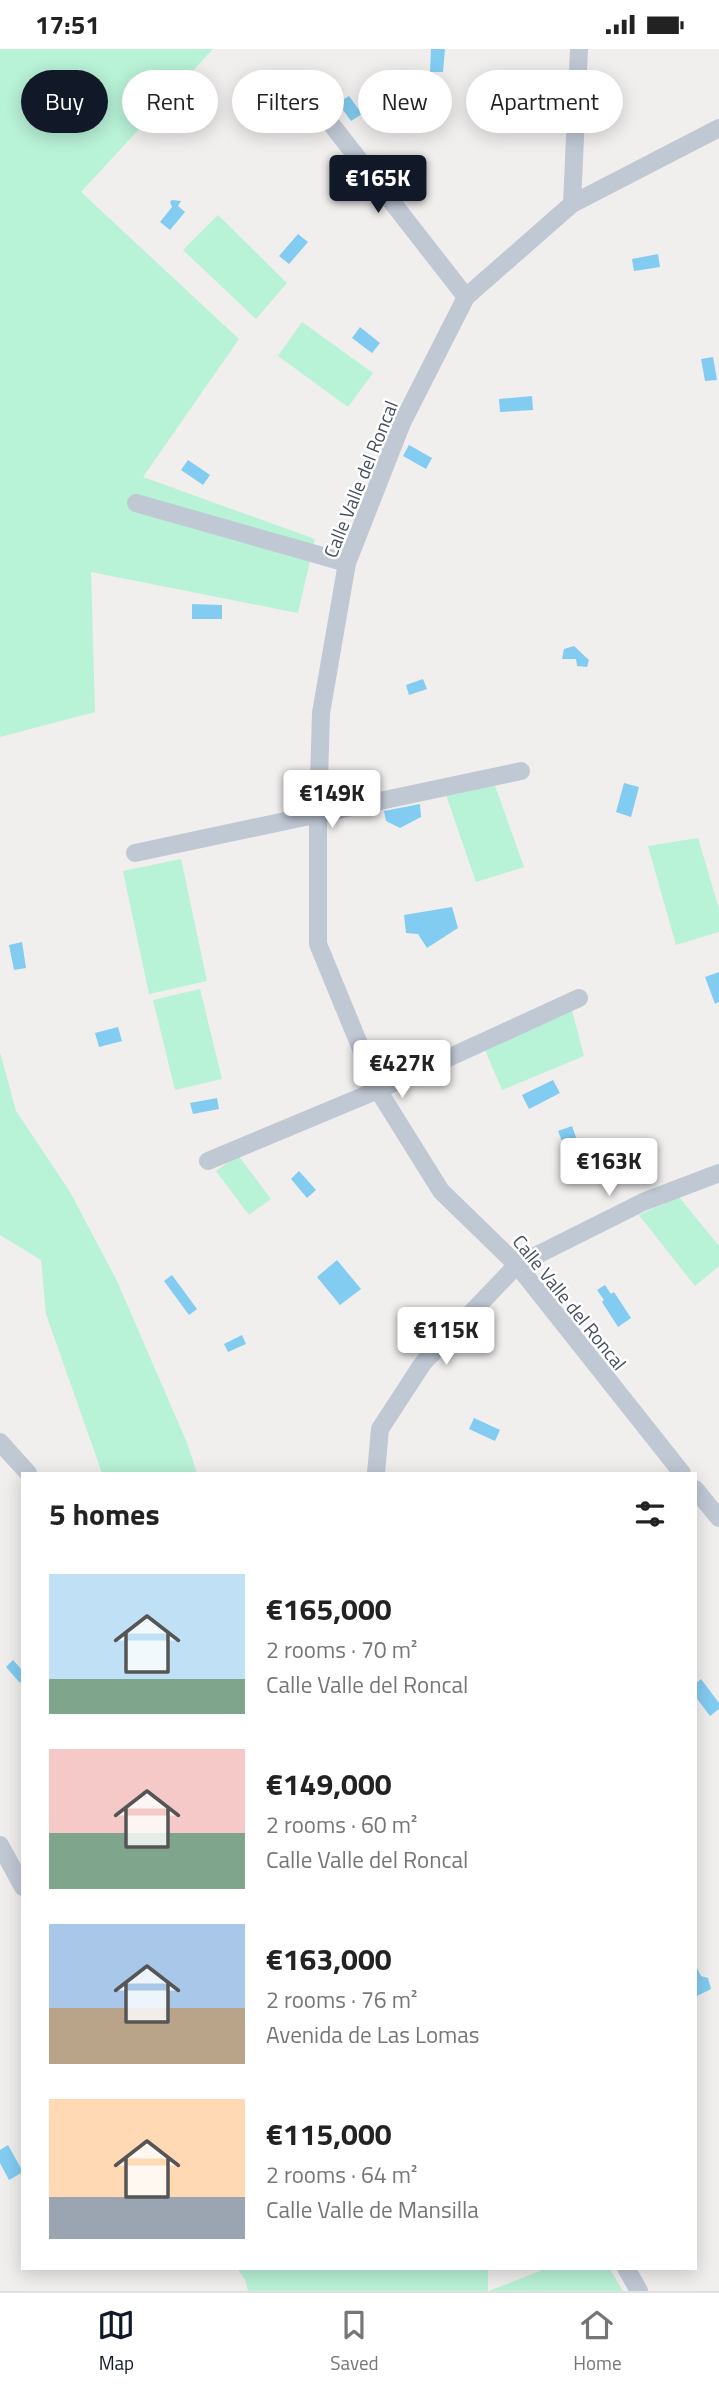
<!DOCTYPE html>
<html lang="en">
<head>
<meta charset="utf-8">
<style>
  :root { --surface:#fff; --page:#f2f2f2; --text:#222; --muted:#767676; --line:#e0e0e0; --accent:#111827 }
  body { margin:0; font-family:"Titillium Web",sans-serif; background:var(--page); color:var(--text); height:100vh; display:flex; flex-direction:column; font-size:26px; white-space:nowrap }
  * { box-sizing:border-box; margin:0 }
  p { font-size:23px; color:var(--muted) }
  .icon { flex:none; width:38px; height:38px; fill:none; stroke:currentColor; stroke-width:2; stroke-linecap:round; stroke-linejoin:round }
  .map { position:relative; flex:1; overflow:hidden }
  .details { position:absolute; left:21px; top:1423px; width:676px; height:798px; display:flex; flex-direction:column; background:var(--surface); border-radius:0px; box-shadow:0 4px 18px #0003 }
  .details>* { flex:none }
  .guide { position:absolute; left:21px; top:21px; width:677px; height:63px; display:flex; gap:14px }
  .price { position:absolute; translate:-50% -60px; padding:0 16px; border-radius:7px; background:#fff; color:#222; font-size:23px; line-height:46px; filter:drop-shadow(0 2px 4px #0008) }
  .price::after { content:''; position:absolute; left:50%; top:42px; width:21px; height:16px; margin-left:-10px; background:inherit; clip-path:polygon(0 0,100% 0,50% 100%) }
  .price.active { background:var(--accent); color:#fff }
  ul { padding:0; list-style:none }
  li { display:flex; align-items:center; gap:21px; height:175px; padding:0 28px }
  li span { display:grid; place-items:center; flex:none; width:196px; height:140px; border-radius:0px; color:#555 }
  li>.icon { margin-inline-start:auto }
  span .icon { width:84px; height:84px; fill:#fffc; stroke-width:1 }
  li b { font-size:30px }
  h2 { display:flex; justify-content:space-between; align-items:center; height:84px; padding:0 28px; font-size:30px }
  .pill { padding:0 24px; border-radius:32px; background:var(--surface); box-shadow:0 4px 18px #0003; font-size:24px; line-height:63px }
  .pill.active { background:var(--accent); color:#fff }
  .status { display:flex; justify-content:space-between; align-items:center; height:49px; padding:0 35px; background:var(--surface); direction:ltr }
  .status svg { height:19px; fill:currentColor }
  .tab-bar { display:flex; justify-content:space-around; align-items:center; height:98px; border-top:2px solid var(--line); background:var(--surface); font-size:19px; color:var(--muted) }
  .tab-bar a { display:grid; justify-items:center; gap:4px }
  .tab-bar .active { color:var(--accent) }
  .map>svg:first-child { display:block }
  .green { fill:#b8f2d7 }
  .water { fill:#82ccf2 }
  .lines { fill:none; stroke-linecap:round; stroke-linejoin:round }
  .street { stroke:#c0c8d4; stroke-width:18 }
  .labels { text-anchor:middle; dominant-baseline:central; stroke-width:5; stroke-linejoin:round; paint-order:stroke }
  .street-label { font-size:19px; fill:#454e5d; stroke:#fff }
</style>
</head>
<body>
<div class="status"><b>17:51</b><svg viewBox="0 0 49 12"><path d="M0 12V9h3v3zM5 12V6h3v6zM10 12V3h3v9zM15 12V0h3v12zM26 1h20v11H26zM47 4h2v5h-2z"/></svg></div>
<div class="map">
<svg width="719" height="2242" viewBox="0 0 719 2242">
  <rect width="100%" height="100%" fill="#f1eeee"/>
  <g class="green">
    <path d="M 0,0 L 213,0 L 81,143 L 239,290 L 143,428 L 315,490 L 298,564 L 91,523 L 95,663 L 0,688 Z"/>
    <path d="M 218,166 L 287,234 L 256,270 L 183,201 Z"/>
    <path d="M 302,273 L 373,324 L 348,358 L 278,307 Z"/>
    <path d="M 493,731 L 524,818 L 476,833 L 445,743 Z"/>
    <path d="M 698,789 L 719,860 L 719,883 L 676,896 L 648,797 Z"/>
    <path d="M 181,810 L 207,932 L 149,945 L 123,822 Z"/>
    <path d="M 200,940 L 222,1030 L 175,1041 L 153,951 Z"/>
    <path d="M 571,958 L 584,1007 L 502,1041 L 483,996 Z"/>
    <path d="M 0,1003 L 16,1062 L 70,1143 L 117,1232 L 187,1394 L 197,1424 L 102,1424 L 46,1265 L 41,1211 L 0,1186 Z"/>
    <path d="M 238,1106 L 271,1150 L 249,1166 L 216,1122 Z"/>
    <path d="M 679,1148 L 719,1197 L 719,1217 L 695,1237 L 639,1166 Z"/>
    <path d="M 237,2219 L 488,2219 L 488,2242 L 248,2242 L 245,2231 Z"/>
    <path d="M 547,2219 L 609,2219 L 623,2242 L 489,2242 Z"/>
  </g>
  <g class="water">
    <path d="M 431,0 L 445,0 L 443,23 L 430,23 Z"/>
    <path d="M 349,47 L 362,65 L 351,72 L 338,54 Z"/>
    <path d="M 172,151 L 181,152 L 178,157 L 185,163 L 170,181 L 160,173 L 172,158 L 170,153 Z"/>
    <path d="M 298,185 L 308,193 L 289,215 L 279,207 Z"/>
    <path d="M 658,205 L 660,218 L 634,222 L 632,210 Z"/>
    <path d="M 360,278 L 380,294 L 372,304 L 352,289 Z"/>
    <path d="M 713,308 L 717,331 L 705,332 L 701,310 Z"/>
    <path d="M 532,347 L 533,361 L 500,363 L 499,350 Z"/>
    <path d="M 409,396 L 432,409 L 426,420 L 403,407 Z"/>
    <path d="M 188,411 L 210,426 L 203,436 L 181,421 Z"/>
    <path d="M 192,555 L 222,556 L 222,570 L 192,570 Z"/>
    <path d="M 574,597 L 589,611 L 587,618 L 577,617 L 576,610 L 562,610 L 564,600 Z"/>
    <path d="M 423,630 L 427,640 L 409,646 L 406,636 Z"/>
    <path d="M 624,734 L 639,738 L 631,768 L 616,763 Z"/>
    <path d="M 420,755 L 421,768 L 400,779 L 386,772 L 384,762 Z"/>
    <path d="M 452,858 L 458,879 L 427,899 L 418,885 L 406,884 L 404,866 Z"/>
    <path d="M 22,893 L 26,919 L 14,921 L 9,896 Z"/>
    <path d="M 719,923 L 719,953 L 715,955 L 705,928 Z"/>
    <path d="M 118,978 L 122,992 L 99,998 L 95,984 Z"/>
    <path d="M 553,1031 L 560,1044 L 529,1060 L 522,1046 Z"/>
    <path d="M 217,1049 L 219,1060 L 193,1065 L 190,1054 Z"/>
    <path d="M 572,1077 L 582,1105 L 569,1110 L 558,1082 Z"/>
    <path d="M 299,1122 L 316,1141 L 307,1149 L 291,1130 Z"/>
    <path d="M 337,1211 L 361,1240 L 340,1256 L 317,1228 Z"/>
    <path d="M 172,1226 L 197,1260 L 189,1266 L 164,1232 Z"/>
    <path d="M 605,1236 L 611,1245 L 614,1243 L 631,1269 L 618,1278 L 602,1253 L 604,1251 L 597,1241 Z"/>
    <path d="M 242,1286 L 246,1295 L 228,1303 L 224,1295 Z"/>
    <path d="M 474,1369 L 500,1381 L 495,1392 L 469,1380 Z"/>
    <path d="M 13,1611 L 23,1622 L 23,1631 L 20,1634 L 6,1618 Z"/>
    <path d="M 701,1630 L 719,1654 L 719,1660 L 710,1667 L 695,1647 L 695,1635 Z"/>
    <path d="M 695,1915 L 701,1927 L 708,1929 L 711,1940 L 697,1947 L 695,1944 Z"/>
    <path d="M 8,2096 L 23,2123 L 9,2131 L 0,2114 L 0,2101 Z"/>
  </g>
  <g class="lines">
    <g class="street">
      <path d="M 321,62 L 466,248"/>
      <path d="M 572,155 L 579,0"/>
      <path d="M 136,454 L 347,514"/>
      <path d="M 135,804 L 521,722"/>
      <path d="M 208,1112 L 378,1041 L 579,949"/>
      <path d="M 0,1393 L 28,1424"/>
      <path d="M 376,1424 L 380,1380 L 423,1314 L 517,1216 L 643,1153 L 719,1124"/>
      <path d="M 682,1424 L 517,1216 L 441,1142 L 378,1041 L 318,895 L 318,765 L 321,664 L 347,514 L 402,374 L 466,248 L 572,155 L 719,79"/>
      <path d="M 695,1440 L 719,1469"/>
      <path d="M 0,1796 L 23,1838"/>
      <path d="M 626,2219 L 639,2242"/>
    </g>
  </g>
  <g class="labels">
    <g class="street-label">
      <text transform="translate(360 430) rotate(-68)">Calle Valle del Roncal</text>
      <text transform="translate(570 1253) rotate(51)">Calle Valle del Roncal</text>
    </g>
  </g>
</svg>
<b class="price active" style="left:378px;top:166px">€165K</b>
<b class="price" style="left:332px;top:781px">€149K</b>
<b class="price" style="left:402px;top:1051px">€427K</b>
<b class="price" style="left:609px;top:1149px">€163K</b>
<b class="price" style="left:446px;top:1318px">€115K</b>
<div class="guide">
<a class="pill active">Buy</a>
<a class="pill">Rent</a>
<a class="pill">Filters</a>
<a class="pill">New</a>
<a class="pill">Apartment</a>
</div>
<section class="details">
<h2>5 homes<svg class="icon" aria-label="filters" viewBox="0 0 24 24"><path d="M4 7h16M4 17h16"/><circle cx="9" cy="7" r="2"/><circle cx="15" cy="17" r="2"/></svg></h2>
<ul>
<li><span style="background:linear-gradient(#bfe0f5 75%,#7fa58c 0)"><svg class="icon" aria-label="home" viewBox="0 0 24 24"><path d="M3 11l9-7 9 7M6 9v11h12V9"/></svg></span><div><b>€165,000</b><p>2 rooms · 70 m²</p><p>Calle Valle del Roncal</p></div></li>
<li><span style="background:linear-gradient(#f6c9c9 60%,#7fa58c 0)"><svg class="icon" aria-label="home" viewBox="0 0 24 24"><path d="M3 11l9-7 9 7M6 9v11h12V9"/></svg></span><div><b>€149,000</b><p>2 rooms · 60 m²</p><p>Calle Valle del Roncal</p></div></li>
<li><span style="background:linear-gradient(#a9c7e8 60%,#b9a48a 0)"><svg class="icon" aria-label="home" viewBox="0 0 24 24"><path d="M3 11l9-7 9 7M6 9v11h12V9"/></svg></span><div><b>€163,000</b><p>2 rooms · 76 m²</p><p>Avenida de Las Lomas</p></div></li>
<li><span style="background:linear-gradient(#ffd9b3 70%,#9aa5b1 0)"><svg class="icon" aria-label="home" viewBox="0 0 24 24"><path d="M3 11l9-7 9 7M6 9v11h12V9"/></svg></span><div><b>€115,000</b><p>2 rooms · 64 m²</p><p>Calle Valle de Mansilla</p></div></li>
</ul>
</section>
</div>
<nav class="tab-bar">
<a class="active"><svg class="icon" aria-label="map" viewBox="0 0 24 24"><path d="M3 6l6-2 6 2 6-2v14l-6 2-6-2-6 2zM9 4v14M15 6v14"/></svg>Map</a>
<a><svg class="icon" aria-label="saved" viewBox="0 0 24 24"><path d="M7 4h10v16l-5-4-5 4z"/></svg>Saved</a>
<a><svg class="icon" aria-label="home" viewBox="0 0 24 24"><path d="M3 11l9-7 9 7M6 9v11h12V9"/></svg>Home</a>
</nav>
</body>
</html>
